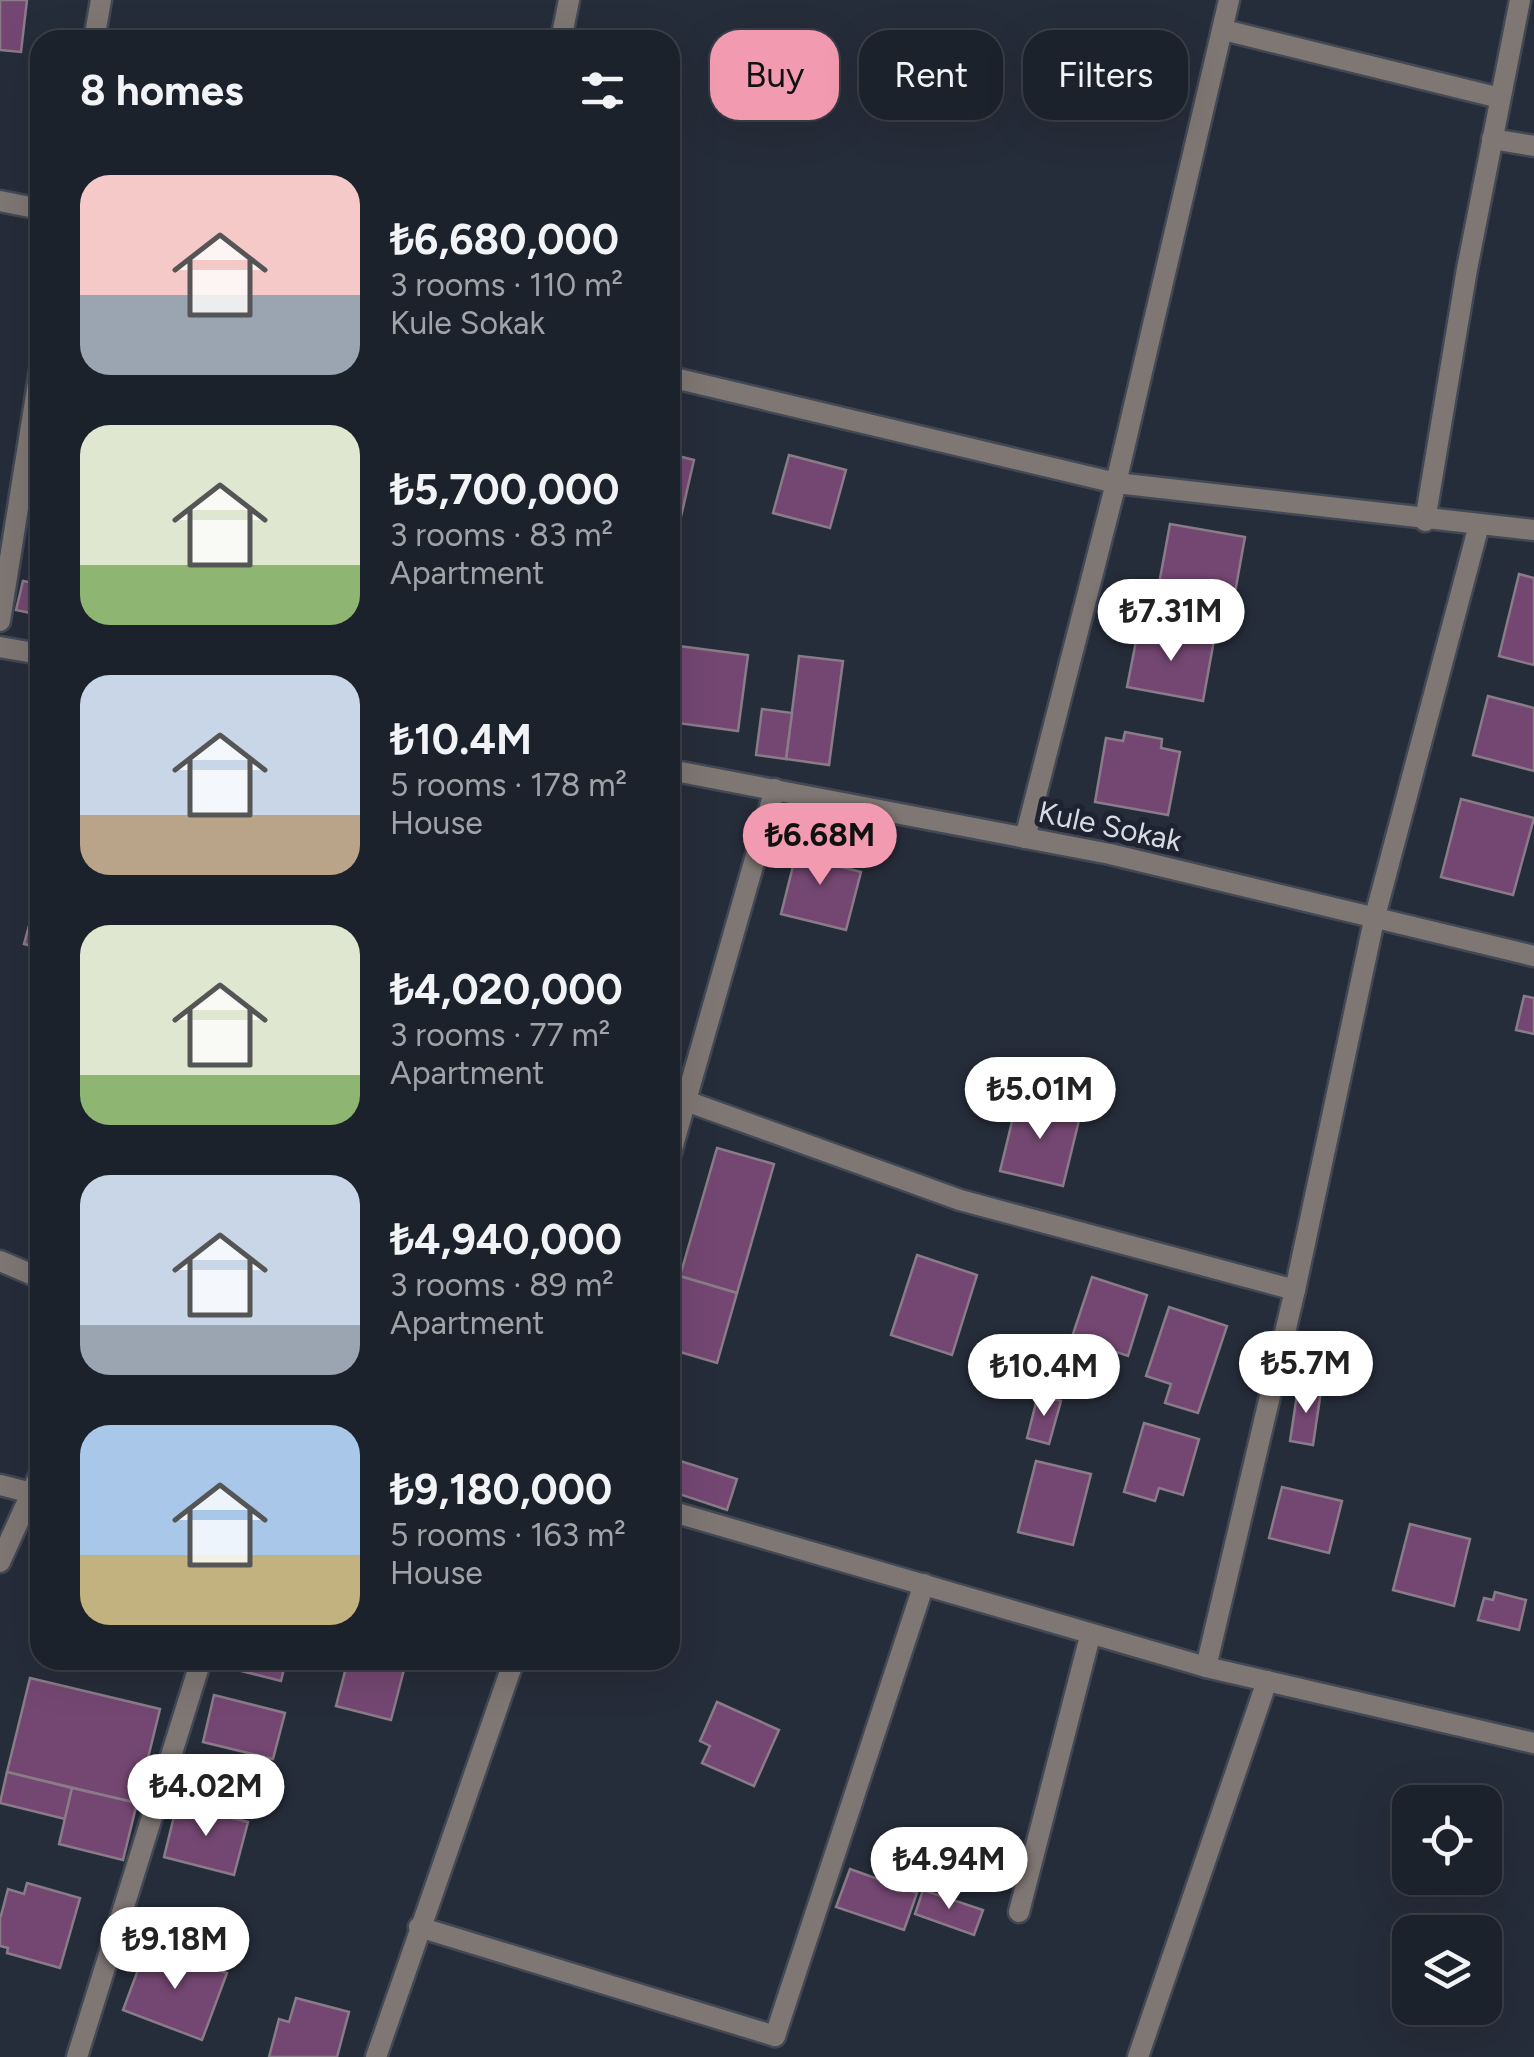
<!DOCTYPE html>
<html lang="en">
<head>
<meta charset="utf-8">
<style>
  :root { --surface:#1c222c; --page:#252a34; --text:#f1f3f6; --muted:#a0a4a9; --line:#3a3f48; --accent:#f29ab0 }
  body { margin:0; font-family:Figtree,sans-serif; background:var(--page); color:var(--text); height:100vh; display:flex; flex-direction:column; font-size:38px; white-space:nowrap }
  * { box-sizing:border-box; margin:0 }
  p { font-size:32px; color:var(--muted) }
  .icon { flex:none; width:55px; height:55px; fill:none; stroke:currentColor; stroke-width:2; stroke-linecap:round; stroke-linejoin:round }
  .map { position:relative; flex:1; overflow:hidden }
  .details { position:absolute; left:30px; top:30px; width:650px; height:1640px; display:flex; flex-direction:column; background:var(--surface); border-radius:30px; box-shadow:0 10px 40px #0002,0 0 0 2px var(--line) }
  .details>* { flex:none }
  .hud { position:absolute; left:710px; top:30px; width:672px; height:90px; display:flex; gap:20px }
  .fabs { position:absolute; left:1392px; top:1785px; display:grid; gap:20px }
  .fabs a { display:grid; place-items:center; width:110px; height:110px; border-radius:20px; background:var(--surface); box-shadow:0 10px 40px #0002,0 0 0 2px var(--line); font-size:50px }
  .price { position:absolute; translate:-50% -85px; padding:0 22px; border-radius:35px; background:#fff; color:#222; font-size:32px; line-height:65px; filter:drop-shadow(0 2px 5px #0008) }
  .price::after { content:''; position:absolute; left:50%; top:60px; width:30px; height:22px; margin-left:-15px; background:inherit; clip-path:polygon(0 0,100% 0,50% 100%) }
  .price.on { background:var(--accent); color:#111 }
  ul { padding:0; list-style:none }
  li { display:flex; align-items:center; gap:30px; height:250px; padding:0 50px }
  li span { display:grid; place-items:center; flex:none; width:280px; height:200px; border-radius:30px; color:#555 }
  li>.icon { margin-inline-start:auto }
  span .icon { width:120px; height:120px; fill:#fffc; stroke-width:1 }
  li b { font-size:42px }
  h2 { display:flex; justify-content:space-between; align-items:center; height:120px; padding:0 50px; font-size:42px }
  .pill { padding:0 35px; border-radius:30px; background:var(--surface); box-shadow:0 10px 40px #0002,0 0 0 2px var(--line); font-size:35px; line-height:90px }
  .pill.on { background:var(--accent); color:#111 }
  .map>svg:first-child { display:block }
  .building { fill:#744772; stroke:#8a7b88; stroke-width:2.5 }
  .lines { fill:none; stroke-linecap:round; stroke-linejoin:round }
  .service-casing { stroke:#424955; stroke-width:25 }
  .minor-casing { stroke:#424955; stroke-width:25 }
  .service { stroke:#7f7773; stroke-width:20 }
  .minor { stroke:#7f7773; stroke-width:20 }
  .labels { text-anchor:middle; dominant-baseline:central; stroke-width:10; stroke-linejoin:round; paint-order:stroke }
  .street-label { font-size:30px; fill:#d6dae3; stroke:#1d2330 }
</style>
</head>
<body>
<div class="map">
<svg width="1534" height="2057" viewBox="0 0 1534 2057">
  <rect width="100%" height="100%" fill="#262d3a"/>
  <g class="building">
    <path d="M 0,0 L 27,0 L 21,52 L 0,50 Z"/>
    <path d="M 670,454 L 694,460 L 680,521 L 670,519 Z"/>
    <path d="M 789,455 L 846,470 L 830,528 L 773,513 Z"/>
    <path d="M 1170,524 L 1245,537 L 1234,598 L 1159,584 Z"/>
    <path d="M 40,528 L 40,584 L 29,582 Z"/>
    <path d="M 1519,574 L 1534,578 L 1534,665 L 1499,656 Z"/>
    <path d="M 23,581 L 40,584 L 40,615 L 16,610 Z"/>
    <path d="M 1139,626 L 1214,640 L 1203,701 L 1127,687 Z"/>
    <path d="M 679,646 L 748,655 L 738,731 L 670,722 Z"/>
    <path d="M 799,656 L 843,661 L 829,765 L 786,759 Z"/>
    <path d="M 1488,696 L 1534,708 L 1534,771 L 1473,755 Z"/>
    <path d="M 762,709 L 792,713 L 786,759 L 756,755 Z"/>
    <path d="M 1125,732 L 1162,739 L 1161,748 L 1180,752 L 1168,815 L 1095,802 L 1106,738 L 1123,741 Z"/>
    <path d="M 1461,799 L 1534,818 L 1513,895 L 1441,877 Z"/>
    <path d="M 799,842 L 837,852 L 834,865 L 861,872 L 846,930 L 781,914 Z"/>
    <path d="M 40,885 L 40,948 L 24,944 Z"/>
    <path d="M 1524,996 L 1534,998 L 1534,1034 L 1516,1030 Z"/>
    <path d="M 1018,1097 L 1081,1112 L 1063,1186 L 1000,1171 Z"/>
    <path d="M 717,1148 L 774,1164 L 737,1293 L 680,1276 Z"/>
    <path d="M 917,1255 L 977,1275 L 952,1355 L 891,1335 Z"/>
    <path d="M 676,1275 L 737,1293 L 717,1363 L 670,1349 L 670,1297 Z"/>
    <path d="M 1092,1277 L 1147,1295 L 1128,1356 L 1072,1337 Z"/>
    <path d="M 1169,1307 L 1227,1326 L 1198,1413 L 1165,1403 L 1171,1384 L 1146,1376 Z"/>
    <path d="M 1298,1388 L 1321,1391 L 1313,1445 L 1290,1441 Z"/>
    <path d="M 1038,1395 L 1061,1401 L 1049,1444 L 1027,1438 Z"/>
    <path d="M 1144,1423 L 1199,1439 L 1183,1495 L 1159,1488 L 1155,1501 L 1124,1492 Z"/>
    <path d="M 674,1459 L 737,1479 L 727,1510 L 670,1491 Z"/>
    <path d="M 1036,1461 L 1091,1474 L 1073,1545 L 1018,1532 Z"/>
    <path d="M 1282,1487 L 1342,1501 L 1329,1553 L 1269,1538 Z"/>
    <path d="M 1410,1524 L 1470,1539 L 1454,1606 L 1393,1590 Z"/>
    <path d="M 1495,1592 L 1526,1600 L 1519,1630 L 1478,1620 L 1484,1598 L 1493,1600 Z"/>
    <path d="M 224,1660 L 286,1660 L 281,1681 L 222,1666 Z"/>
    <path d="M 348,1660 L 406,1662 L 391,1720 L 336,1706 Z"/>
    <path d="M 30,1678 L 160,1709 L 137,1803 L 7,1772 Z"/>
    <path d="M 214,1695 L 285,1713 L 273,1759 L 203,1742 Z"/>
    <path d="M 717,1702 L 779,1730 L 754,1786 L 702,1763 L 710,1746 L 700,1741 Z"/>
    <path d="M 7,1772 L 72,1788 L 65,1819 L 0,1803 Z"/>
    <path d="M 72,1788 L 137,1803 L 123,1860 L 59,1844 Z"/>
    <path d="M 177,1804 L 248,1822 L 234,1875 L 164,1857 Z"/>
    <path d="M 850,1869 L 917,1893 L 904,1930 L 836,1907 Z"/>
    <path d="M 27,1883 L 80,1898 L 60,1968 L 7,1953 L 8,1948 L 0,1946 L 0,1919 L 8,1889 L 24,1894 Z"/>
    <path d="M 923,1890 L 983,1910 L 974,1935 L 915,1914 Z"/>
    <path d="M 148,1943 L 227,1973 L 202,2040 L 123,2010 Z"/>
    <path d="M 296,1998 L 349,2012 L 337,2057 L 269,2057 L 279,2019 L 289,2022 Z"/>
  </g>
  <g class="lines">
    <defs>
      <g id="service">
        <path d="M 1224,30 L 1500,98"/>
        <path d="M 1492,139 L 1534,146"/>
        <path d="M 1425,521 L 1467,269 L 1520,0"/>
        <path d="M 1019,1912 L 1090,1636"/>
        <path d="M 775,2036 L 924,1584"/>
        <path d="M 376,2057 L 514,1660"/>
      </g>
      <g id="minor">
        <path d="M 94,40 L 101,0"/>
        <path d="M 561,40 L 569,0"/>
        <path d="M 0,201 L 40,209"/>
        <path d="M 670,377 L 1116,483 L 1534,530"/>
        <path d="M 0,621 L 40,370"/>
        <path d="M 0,647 L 40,654"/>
        <path d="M 670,770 L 1110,854 L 1534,956"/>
        <path d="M 1025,838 L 1116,483 L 1229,0"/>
        <path d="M 686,1101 L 960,1200 L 1295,1290 L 1206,1667"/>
        <path d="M 670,1156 L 775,789"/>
        <path d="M 0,1261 L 40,1278"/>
        <path d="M 1295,1290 L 1374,920 L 1479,525"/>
        <path d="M 0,1485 L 32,1493"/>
        <path d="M 670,1511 L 1206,1667 L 1534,1743"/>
        <path d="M 0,1562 L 40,1474"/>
        <path d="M 419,1927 L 775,2036"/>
        <path d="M 77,2057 L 201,1660"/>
        <path d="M 1138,2057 L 1267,1681"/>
      </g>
    </defs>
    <use href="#service" class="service-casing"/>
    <use href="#minor" class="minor-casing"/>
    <use href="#service" class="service"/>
    <use href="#minor" class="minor"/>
  </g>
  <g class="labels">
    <g class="street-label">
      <text transform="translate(1110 826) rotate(12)">Kule Sokak</text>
    </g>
  </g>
</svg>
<div class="fabs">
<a><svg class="icon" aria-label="locate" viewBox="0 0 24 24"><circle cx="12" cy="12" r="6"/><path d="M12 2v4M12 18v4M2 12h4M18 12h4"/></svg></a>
<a><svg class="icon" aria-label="layers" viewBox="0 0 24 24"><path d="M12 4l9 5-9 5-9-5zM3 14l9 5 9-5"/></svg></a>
</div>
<b class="price" style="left:1171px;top:664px">₺7.31M</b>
<b class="price on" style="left:820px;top:888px">₺6.68M</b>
<b class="price" style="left:1040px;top:1142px">₺5.01M</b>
<b class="price" style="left:1306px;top:1416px">₺5.7M</b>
<b class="price" style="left:1044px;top:1419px">₺10.4M</b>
<b class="price" style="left:206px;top:1839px">₺4.02M</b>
<b class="price" style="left:949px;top:1912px">₺4.94M</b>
<b class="price" style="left:175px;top:1992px">₺9.18M</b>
<div class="hud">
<a class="pill on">Buy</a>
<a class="pill">Rent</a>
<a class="pill">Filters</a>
</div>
<section class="details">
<h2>8 homes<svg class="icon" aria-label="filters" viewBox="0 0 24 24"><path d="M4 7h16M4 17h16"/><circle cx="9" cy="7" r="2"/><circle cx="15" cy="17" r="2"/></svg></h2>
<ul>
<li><span style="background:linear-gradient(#f6c9c9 60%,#9aa5b1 0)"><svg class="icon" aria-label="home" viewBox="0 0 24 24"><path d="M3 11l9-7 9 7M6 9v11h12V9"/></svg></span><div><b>₺6,680,000</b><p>3 rooms · 110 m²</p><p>Kule Sokak</p></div></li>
<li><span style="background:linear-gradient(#dfe7d0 70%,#8fb573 0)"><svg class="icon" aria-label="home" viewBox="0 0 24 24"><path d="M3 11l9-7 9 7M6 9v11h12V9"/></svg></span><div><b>₺5,700,000</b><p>3 rooms · 83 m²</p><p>Apartment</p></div></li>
<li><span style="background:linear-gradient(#c9d6e8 70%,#b9a48a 0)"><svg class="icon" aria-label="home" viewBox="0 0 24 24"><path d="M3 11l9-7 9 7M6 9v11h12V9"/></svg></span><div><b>₺10.4M</b><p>5 rooms · 178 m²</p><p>House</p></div></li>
<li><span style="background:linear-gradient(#dfe7d0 75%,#8fb573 0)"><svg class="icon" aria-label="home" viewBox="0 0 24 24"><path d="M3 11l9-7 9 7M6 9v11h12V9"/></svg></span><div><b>₺4,020,000</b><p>3 rooms · 77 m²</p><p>Apartment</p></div></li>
<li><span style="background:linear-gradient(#c9d6e8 75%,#9aa5b1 0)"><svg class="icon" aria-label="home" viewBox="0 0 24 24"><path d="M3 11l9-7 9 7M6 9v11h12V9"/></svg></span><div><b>₺4,940,000</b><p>3 rooms · 89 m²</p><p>Apartment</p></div></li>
<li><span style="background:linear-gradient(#a9c7e8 65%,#c2b280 0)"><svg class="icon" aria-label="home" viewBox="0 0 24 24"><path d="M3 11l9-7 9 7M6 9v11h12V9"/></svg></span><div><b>₺9,180,000</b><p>5 rooms · 163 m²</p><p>House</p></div></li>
</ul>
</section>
</div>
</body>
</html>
